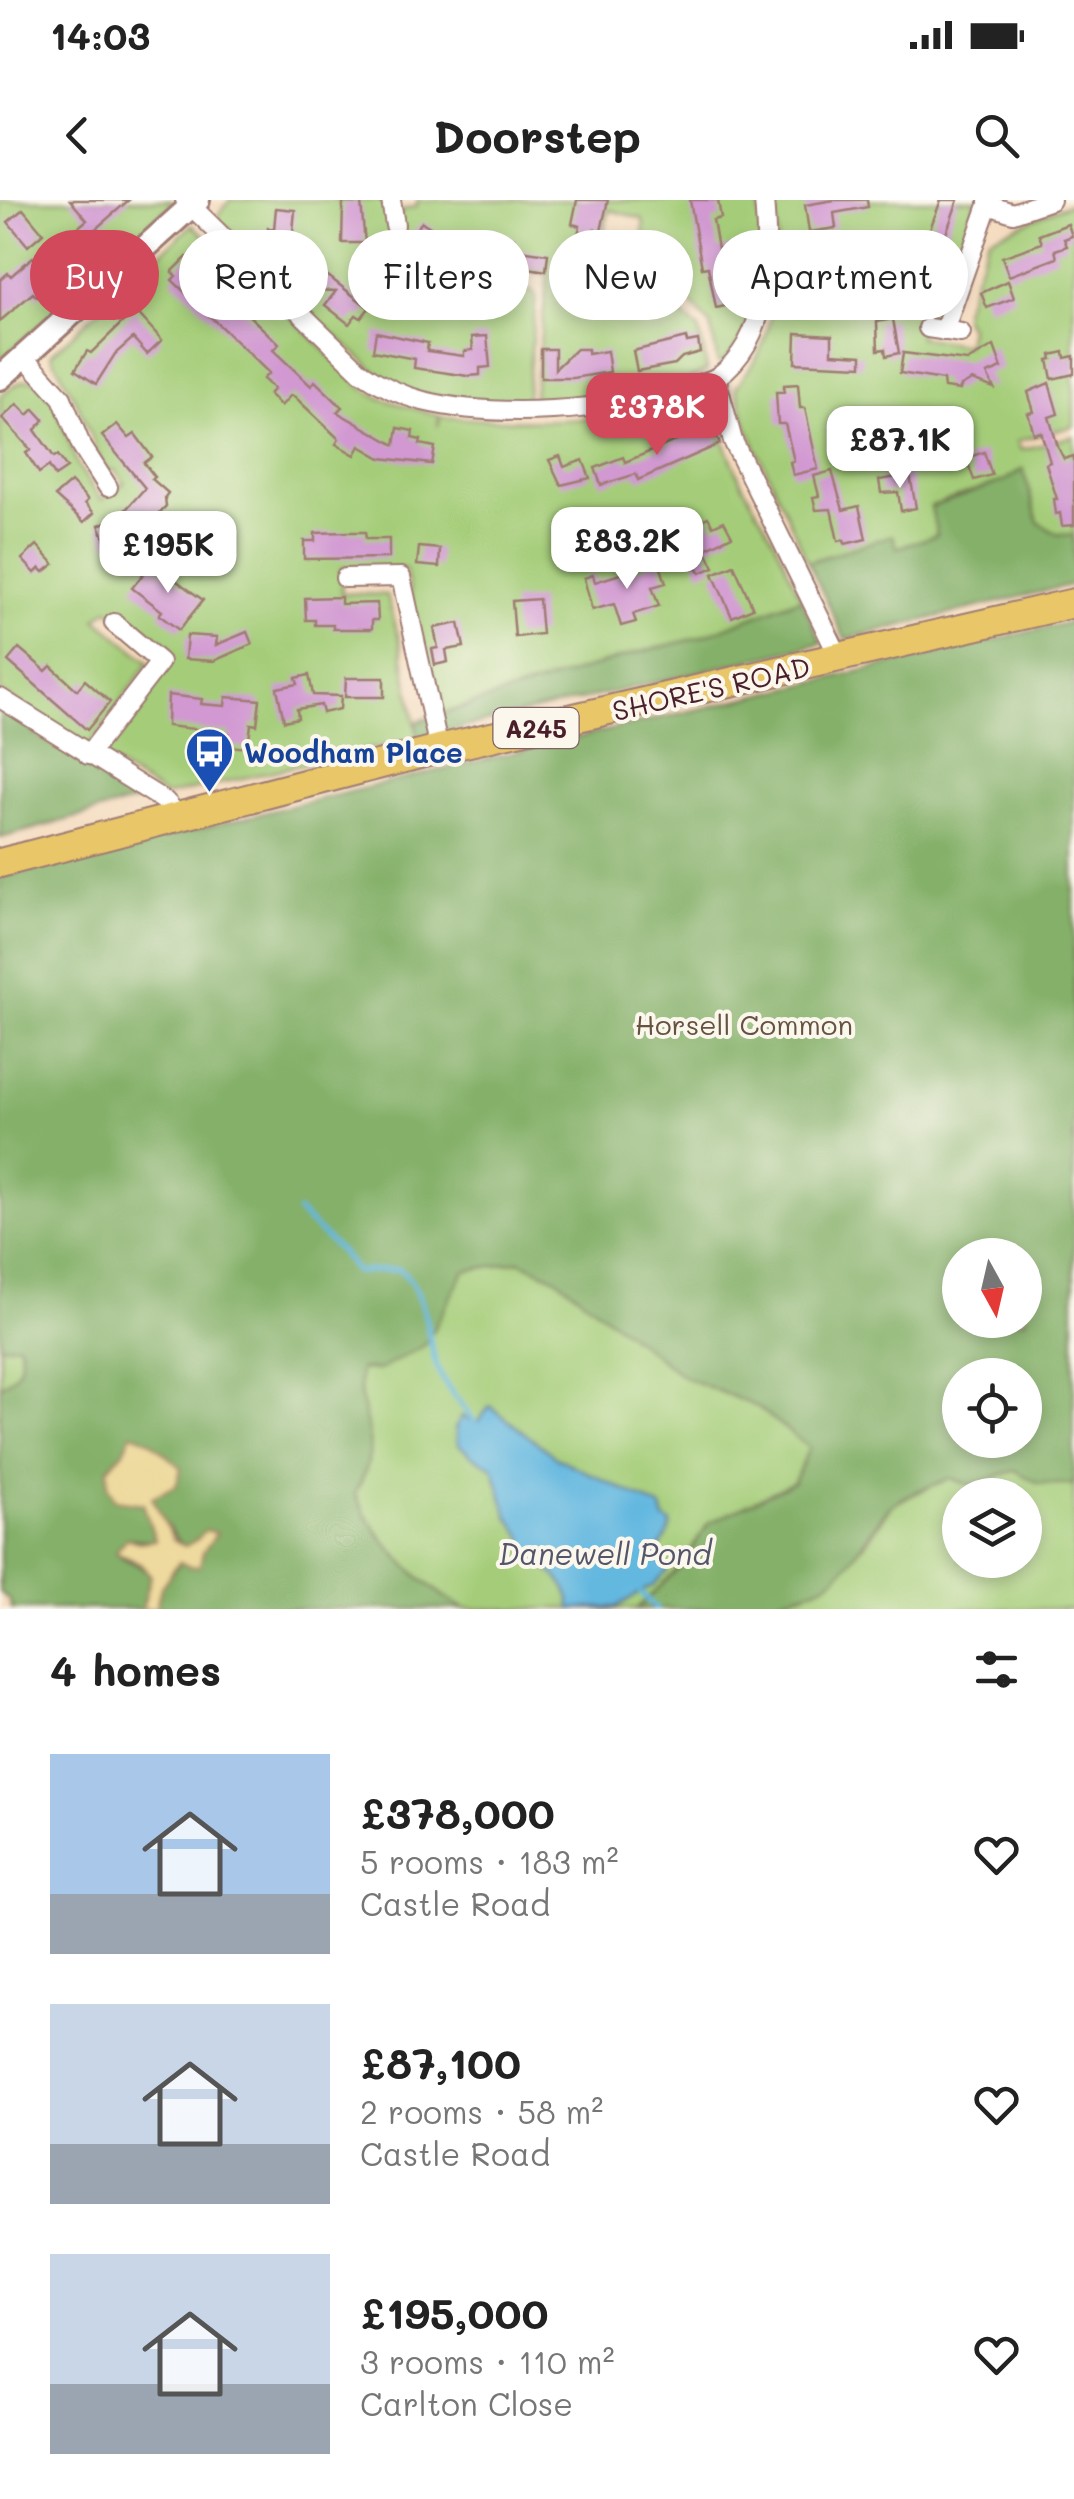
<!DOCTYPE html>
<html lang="en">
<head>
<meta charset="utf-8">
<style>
  :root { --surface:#fff; --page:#f6f6f6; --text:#222; --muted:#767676; --accent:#d1495b }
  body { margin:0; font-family:Mali,sans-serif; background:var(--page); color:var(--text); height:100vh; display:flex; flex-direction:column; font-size:38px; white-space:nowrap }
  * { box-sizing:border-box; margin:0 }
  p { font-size:32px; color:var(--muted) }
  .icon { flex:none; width:55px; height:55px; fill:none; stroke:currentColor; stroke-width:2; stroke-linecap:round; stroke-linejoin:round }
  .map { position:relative; height:1409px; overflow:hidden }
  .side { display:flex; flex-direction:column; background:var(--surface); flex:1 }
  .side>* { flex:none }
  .hud { position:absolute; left:30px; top:30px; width:1015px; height:90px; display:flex; gap:20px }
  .needle { width:65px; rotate:172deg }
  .controls { position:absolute; left:942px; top:1038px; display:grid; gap:20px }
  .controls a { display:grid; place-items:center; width:100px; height:100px; border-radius:50%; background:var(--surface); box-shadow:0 5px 15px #0003; font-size:50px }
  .price { position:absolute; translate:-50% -85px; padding:0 22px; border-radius:20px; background:#fff; color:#222; font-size:32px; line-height:65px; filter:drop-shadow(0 2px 5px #0008) }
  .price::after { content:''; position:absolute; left:50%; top:60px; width:30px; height:22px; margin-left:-15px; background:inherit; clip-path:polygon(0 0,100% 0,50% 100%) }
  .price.current { background:var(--accent); color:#fff }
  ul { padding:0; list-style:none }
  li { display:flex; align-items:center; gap:30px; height:250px; padding:0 50px }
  li span { display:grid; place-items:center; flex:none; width:280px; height:200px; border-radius:0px; color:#555 }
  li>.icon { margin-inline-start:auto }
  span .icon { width:120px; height:120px; fill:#fffc; stroke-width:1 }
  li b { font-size:42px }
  h2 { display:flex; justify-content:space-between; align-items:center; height:120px; padding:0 50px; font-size:42px }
  .tag { padding:0 35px; border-radius:45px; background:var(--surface); box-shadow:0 5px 15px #0003; font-size:35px; line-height:90px }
  .tag.current { background:var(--accent); color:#fff }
  .status { display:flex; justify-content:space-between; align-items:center; height:70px; padding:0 50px; background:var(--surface); direction:ltr }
  .status svg { height:28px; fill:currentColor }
  header { display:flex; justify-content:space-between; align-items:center; height:130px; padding:0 50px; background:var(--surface); font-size:45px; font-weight:800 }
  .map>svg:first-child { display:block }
  .green { fill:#a5cd79; stroke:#787652; stroke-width:2.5; fill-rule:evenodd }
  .forest { fill:#84b069; stroke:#67684a; stroke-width:2.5; fill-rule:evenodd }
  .sand { fill:#eeda9e; stroke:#9c7c64; stroke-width:2.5 }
  .water { fill:#64b8e0; stroke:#576c86; stroke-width:2.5 }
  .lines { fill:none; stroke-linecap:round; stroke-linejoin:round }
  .stream { stroke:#64b8e0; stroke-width:5 }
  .building { fill:#d198d2 }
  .minor-casing { stroke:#9f7c73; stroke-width:22 }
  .tertiary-casing { stroke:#9f7c73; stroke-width:28 }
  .primary-casing { stroke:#9f7c73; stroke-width:32 }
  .minor { stroke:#fff; stroke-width:18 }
  .tertiary { stroke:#fff; stroke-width:22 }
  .primary { stroke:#e9c769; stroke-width:28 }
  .labels { text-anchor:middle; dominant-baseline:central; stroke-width:8; stroke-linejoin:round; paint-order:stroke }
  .shield { fill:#fbf7ec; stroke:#7f6065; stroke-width:2.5 }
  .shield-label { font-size:25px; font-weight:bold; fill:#4a1f2b }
  .street-label { font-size:28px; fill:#4a1f2b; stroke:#fbf7ec }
  .transit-label { font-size:28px; font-weight:bold; fill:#164399; stroke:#fbf7ec; text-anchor:start }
  .park-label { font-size:28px; fill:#655342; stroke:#fbf7ec }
  .water-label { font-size:30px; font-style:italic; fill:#53556a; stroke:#fbf7ec }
</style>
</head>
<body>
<div class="status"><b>14:03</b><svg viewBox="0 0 49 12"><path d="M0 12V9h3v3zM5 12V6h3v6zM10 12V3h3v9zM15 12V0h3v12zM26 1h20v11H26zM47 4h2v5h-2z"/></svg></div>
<header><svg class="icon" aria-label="back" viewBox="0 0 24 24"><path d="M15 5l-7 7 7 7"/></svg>Doorstep<svg class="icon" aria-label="search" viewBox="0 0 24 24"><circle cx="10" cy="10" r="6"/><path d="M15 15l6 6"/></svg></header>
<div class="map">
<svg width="1074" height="1409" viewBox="0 0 1074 1409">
  <rect width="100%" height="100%" fill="#fbf7ec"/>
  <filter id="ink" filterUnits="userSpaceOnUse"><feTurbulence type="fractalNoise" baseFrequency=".01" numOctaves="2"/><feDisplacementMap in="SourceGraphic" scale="20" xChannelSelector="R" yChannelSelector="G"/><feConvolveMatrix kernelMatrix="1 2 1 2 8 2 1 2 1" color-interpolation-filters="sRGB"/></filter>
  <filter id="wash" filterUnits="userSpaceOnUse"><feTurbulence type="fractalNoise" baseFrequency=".0048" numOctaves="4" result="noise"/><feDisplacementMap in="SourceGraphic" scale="40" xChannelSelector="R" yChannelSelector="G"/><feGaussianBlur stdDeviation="2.25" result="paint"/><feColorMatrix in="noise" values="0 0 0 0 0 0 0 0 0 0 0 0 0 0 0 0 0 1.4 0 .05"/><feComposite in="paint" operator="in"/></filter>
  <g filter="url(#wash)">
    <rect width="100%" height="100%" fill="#f4d9bb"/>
    <g class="green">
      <path d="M 0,0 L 171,0 L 171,4 L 0,161 Z"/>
      <path d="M 230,0 L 382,0 L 390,26 L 403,10 L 417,6 L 417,0 L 759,0 L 762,60 L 747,133 L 722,163 L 718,163 L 711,126 L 666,74 L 645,58 L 643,19 L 610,10 C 603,30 599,46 608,65 L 637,75 L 699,130 L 707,170 C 663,198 584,199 533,202 L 548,74 L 510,68 L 507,88 L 532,91 L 536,96 L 526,207 L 419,195 L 382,177 L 290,95 L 293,89 L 216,18 Z"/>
      <path d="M 776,0 L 976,0 L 938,113 L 922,118 L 919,137 L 966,145 L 969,127 L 963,117 L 964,108 L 989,38 L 1068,4 L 1074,8 L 1074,226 L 1017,241 L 1021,250 L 1074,236 L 1074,336 L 1057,334 L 1038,322 L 1022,269 L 1004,281 L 931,306 L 938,335 L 897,348 L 892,336 L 808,362 L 749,231 L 736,188 C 743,177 752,166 758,155 C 781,108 778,51 776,0 Z"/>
      <path d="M 192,25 L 240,65 L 362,188 L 382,199 L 439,216 L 438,226 L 440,217 C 534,223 616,226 706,191 L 711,192 L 719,230 L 742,284 L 775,341 L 801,398 L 701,437 L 599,465 L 439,516 L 405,369 L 341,368 L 342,393 L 387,395 L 400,442 L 418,538 L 165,596 L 96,553 L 165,467 L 164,449 L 149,444 L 108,409 L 96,419 L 149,462 L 87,548 L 0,491 L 0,196 C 8,189 24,176 36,181 C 55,188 69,248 79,267 C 86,278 94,290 102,300 L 124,283 L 115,270 L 109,270 L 101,260 L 78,205 L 51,154 Z"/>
      <path d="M 519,1061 L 555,1077 L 684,1177 L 758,1207 L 809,1248 L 794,1282 L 709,1323 L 680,1367 L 637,1409 L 464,1409 C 421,1385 374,1338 354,1293 C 387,1239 356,1222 360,1169 C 368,1169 376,1171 383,1167 C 416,1153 449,1102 464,1071 Z"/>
      <path d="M 19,1143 C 25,1165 19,1175 0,1186 L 0,1146 Z"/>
      <path d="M 1015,1270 L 1038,1283 L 1074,1285 L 1074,1409 L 761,1409 L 773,1400 L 804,1393 L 865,1344 L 893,1304 L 949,1278 L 972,1285 ZM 960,1295 L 1025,1295 L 1025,1360 L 960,1360 Z"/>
    </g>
    <g class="forest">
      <path d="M 1023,269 L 1038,322 L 1057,334 L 1074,336 L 1074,384 L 845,439 L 808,362 L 893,335 L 897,348 L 937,335 L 931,307 L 1004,281 Z"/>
      <path d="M 801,398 L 822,443 L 418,538 L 416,522 L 633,454 L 701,437 Z"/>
      <path d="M 1074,421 L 1074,1285 L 1038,1283 L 1015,1270 L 972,1285 L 949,1279 C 932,1286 905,1293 892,1305 C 871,1324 858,1359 833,1379 C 811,1395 782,1394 761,1409 L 637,1409 L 680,1367 L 709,1323 L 794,1282 L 809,1248 L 758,1207 L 684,1177 L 555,1077 L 519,1061 L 464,1071 L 425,1145 L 379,1170 L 360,1169 C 356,1222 387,1239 355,1293 C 373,1338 421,1385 464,1409 L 156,1409 L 161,1387 L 205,1330 L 196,1340 L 185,1346 C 168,1336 137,1273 123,1253 L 108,1268 L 115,1299 L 143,1304 L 156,1341 L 126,1338 L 116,1352 C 127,1363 141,1363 151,1376 L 142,1409 L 11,1409 L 10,1401 L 0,1392 L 0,1186 C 18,1175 25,1165 19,1144 L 0,1146 L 0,677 L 477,561 ZM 960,1055 L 1025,1055 L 1025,1120 L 960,1120 ZM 960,1175 L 1025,1175 L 1025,1240 L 960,1240 Z"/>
      <path d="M 0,503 L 36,535 L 143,599 L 0,638 Z"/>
    </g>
    <path class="sand" d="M 132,1234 L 149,1240 L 181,1268 L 176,1286 L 152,1297 L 173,1339 L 185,1346 L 196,1340 L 205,1330 L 217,1333 L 203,1352 L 200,1366 L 190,1367 L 179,1362 L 161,1387 L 156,1409 L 142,1409 L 151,1376 L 141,1364 L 116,1352 L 126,1338 L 139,1342 L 155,1340 L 143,1304 L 115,1300 L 108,1287 L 108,1268 L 123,1253 Z"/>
    <path class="water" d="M 490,1206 L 557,1258 L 662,1308 L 664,1319 L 671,1323 C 671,1337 657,1344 657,1359 L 667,1366 L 667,1372 L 653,1385 L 616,1407 L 571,1409 C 572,1384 546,1367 528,1354 L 523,1337 L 508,1316 L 493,1267 L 472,1256 L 458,1244 L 455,1228 L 462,1216 L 476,1224 Z"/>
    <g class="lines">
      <g class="stream">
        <path d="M 298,1012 L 339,1050 L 356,1072 L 399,1069 C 433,1096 423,1142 442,1178 C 452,1197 469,1212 480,1230"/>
        <path d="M 641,1393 L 656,1409"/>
      </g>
    </g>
    <g id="blocks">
      <g class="building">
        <path d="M 70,0 L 129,0 L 84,39 L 76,29 L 87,20 Z"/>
        <path d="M 577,0 L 608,0 L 601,31 L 594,29 L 592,37 L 578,34 L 580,26 L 572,24 Z"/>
        <path d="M 690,0 L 718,0 L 721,18 L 713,20 L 718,49 L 736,46 L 739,65 L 748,63 L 751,78 L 735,81 L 739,103 L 716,108 L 708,67 L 702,68 Z"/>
        <path d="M 834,0 L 867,0 L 868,7 L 834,13 L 836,28 L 809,32 L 805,5 Z"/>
        <path d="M 941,0 L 958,0 L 932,73 L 929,72 L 923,86 L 914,112 L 895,106 L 912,52 L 920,55 Z"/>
        <path d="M 343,3 L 361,3 L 365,43 L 342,43 Z"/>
        <path d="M 276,8 L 295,10 L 292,42 L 284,41 L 284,48 L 266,46 L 268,28 L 274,29 Z"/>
        <path d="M 23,9 L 43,33 L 28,46 L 8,22 Z"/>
        <path d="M 422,22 L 443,35 L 427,53 L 409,38 Z"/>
        <path d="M 1068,24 L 1072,36 L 1064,39 L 1067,46 L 1055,50 L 1057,58 L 1009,76 L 1002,57 L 1042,43 L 1039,35 Z"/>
        <path d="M 820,35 L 826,112 L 808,114 L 803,37 Z"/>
        <path d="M 498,36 L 514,38 L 513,49 L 548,54 L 546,71 L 481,60 L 484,38 L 498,39 Z"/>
        <path d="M 33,57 L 56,80 L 37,97 L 33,93 L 0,121 L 0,80 L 8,73 L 11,76 Z"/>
        <path d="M 187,57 L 279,144 L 273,150 L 311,186 L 315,181 L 342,207 L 337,212 L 395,245 L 398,228 L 413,231 L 412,238 L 421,240 L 420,244 L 435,247 L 432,264 L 381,258 L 360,246 L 355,255 L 336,244 L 339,239 L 295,197 L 291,195 L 281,206 L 269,194 L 274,189 L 263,179 L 269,173 L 172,80 L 176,76 L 172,72 Z"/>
        <path d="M 317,75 L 328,76 L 369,108 L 361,118 L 356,115 L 349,124 L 325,105 L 336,91 L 313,90 L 314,77 Z"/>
        <path d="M 1008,81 L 1014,98 L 987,108 L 981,93 Z"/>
        <path d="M 135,110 L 162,140 L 147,154 L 133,138 L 115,154 L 96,184 L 75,170 L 87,151 L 91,153 Z"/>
        <path d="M 893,119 L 899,153 L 886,156 L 885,149 L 878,150 L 877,122 Z"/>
        <path d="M 376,132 L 428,143 L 427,151 L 464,156 L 464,151 L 473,150 L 472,137 L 487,136 L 490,167 L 480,168 L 480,175 L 468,176 L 414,168 L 415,159 L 373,151 Z"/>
        <path d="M 796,133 L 832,135 L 832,153 L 862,155 L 862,166 L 795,163 Z"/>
        <path d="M 686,138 L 687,142 L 698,140 L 700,152 L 682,157 L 675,164 L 637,171 L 633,151 Z"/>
        <path d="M 994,146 L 1002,168 L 987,174 L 994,188 L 972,180 L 961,186 L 960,190 L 944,188 L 943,180 L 900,173 L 903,153 L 967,161 Z"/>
        <path d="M 541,149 L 555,149 L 555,169 L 576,149 L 588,149 L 588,154 L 607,151 L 610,172 L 573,178 L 541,178 Z"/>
        <path d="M 1064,152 L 1065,158 L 1074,156 L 1074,174 L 1052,179 L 1048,160 L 1052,159 L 1051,155 Z"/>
        <path d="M 1049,183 L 1058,214 L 1049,217 L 1058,247 L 1064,259 L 1074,256 L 1074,325 L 1062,326 L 1060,313 L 1056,314 L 1054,299 L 1057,299 L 1046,264 L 1050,262 L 1041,232 L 1034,234 L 1028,213 L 1034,212 L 1028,192 Z"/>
        <path d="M 798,184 L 800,208 L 805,208 L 818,269 L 793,275 L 790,262 L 794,261 L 785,224 L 778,224 L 776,192 L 784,192 L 784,185 Z"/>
        <path d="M 17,204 L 28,215 L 34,209 L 44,220 L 35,230 L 54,257 L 58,255 L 67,268 L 55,276 L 49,266 L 39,273 L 26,253 L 31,250 L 2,218 Z"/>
        <path d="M 117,224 L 129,238 L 135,234 L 152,257 L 144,263 L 155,277 L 152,279 L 168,293 L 165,297 L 166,306 L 151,322 L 142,314 L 125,332 L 127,337 L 107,345 L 99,325 L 120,316 L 145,288 L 102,236 Z"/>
        <path d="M 699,231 L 702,237 L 715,232 L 720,244 L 638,280 L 636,274 L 601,285 L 595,268 L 623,257 L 625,262 Z"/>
        <path d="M 984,252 L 992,275 L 974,280 L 966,258 Z"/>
        <path d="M 560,256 L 564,267 L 583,260 L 590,278 L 561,285 L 549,260 Z"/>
        <path d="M 832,271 L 843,310 L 859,306 L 866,339 L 845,344 L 844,340 L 838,341 L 831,309 L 816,310 L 813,297 L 819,296 L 814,276 Z"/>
        <path d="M 910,275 L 916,308 L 901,311 L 898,292 L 881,293 L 879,280 Z"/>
        <path d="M 71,282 L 88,300 L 85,303 L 94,313 L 84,322 L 55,296 Z"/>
        <path d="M 708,317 L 713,326 L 724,321 L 732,336 L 705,349 L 714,367 L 700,373 L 682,330 Z"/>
        <path d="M 348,332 L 365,332 L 366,339 L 389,339 L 389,358 L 304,359 L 304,341 L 315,341 L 315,333 Z"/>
        <path d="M 37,345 L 54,364 L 44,372 L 40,368 L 35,373 L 22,359 Z"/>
        <path d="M 419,347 L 440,349 L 439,367 L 417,365 Z"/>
        <path d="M 659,362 L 666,383 L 652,387 L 659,406 L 633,414 L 636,422 L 621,426 L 614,404 L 592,410 L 584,378 L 593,375 L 595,382 Z"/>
        <path d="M 152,363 L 203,400 L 179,430 L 159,415 L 162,411 L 132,388 Z"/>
        <path d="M 734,365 L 753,408 L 732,417 L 713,374 Z"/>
        <path d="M 341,397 L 341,404 L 377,403 L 378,420 L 372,420 L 372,429 L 333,429 L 333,425 L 315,425 L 315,420 L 306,420 L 305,398 Z"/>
        <path d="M 539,399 L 542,434 L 515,437 L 512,401 Z"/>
        <path d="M 459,423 L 464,447 L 446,450 L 448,462 L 435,465 L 432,449 L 438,448 L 434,428 Z"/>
        <path d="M 247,432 L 252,444 L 214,461 L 185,459 L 187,435 L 217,437 L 216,445 Z"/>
        <path d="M 19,448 L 46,471 L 51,466 L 77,490 L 85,480 L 110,502 L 87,530 L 8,461 Z"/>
        <path d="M 309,475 L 313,495 L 341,496 L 340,509 L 323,513 L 321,505 L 297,509 L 298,518 L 284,521 L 277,488 L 298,484 L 296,478 Z"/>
        <path d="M 346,478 L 384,478 L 384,497 L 345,497 Z"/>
        <path d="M 168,495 L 202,499 L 201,504 L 225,506 L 226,497 L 260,500 L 257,525 L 251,524 L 248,548 L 228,546 L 229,533 L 167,526 Z"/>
      </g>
    </g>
  </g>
  <g filter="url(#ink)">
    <use href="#blocks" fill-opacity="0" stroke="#9f7c73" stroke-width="2.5"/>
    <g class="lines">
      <defs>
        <g id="minor">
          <path d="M 185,0 L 361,172 C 380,185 400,195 423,201 C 498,219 607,211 681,189 C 692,185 708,183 717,177 C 772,138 769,58 764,0"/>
          <path d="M 391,0 L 395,25"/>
          <path d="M 988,0 L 988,5 L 1013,13 L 1051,0"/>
          <path d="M 928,128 L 961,133"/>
          <path d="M 944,131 L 988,5"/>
          <path d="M 25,157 L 62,198 L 81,245 L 108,287"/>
          <path d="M 716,178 L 733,241 L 839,457"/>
          <path d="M 345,378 L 401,377 L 439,549"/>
          <path d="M 0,498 L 165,601 L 180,617"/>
          <path d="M 88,555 L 160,462 L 114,423"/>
        </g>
        <path id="tertiary" d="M 0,178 L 198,0"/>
        <path id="primary" d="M 0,663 L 439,549 L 1074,403"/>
      </defs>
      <use href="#minor" class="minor-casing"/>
      <use href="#tertiary" class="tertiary-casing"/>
      <use href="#primary" class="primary-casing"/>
      <use href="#minor" class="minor"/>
      <use href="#tertiary" class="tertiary"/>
      <use href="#primary" class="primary"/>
    </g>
  </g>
  <defs>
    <symbol id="bus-pin" viewBox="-11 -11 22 30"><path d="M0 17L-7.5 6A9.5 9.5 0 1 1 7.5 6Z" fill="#1a4fb4" stroke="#fbf7ec"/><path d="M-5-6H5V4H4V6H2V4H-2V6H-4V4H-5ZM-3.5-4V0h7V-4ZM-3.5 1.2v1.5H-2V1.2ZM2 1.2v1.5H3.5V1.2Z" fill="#fff"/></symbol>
  </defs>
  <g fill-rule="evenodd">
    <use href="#bus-pin" x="182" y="524" width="55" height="75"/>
  </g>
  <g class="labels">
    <rect class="shield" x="493.5" y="508" width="85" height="40" rx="8"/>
    <g class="shield-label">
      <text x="536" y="528">A245</text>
    </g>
    <g class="street-label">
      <text transform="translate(711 488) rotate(-13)">SHORE'S ROAD</text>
    </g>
    <g class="transit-label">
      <text x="244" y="552">Woodham Place</text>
    </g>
    <g class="park-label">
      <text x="744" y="824">Horsell Common</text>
    </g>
    <g class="water-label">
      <text x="605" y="1353">Danewell Pond</text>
    </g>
  </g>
</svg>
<div class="controls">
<a><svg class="needle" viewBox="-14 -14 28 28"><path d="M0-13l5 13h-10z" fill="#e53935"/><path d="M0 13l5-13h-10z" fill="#767676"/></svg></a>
<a><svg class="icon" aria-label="locate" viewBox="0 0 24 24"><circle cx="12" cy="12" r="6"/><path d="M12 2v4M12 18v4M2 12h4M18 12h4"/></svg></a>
<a><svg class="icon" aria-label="layers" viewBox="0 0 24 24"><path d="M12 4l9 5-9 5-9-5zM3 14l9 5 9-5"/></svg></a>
</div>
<b class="price current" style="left:657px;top:258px">£378K</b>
<b class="price" style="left:900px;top:291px">£87.1K</b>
<b class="price" style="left:627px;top:392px">£83.2K</b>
<b class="price" style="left:168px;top:396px">£195K</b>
<div class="hud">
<a class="tag current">Buy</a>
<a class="tag">Rent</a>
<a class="tag">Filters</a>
<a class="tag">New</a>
<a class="tag">Apartment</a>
</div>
</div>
<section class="side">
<h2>4 homes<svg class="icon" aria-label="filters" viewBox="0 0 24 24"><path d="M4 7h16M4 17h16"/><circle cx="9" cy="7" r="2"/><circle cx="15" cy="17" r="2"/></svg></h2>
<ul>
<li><span style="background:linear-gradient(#a9c7e8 70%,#9aa5b1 0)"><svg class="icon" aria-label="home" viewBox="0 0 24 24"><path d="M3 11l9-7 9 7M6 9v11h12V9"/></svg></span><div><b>£378,000</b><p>5 rooms · 183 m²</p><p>Castle Road</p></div><svg class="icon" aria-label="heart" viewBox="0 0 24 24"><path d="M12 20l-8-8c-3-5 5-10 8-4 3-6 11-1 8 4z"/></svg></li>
<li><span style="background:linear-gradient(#c9d6e8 70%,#9aa5b1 0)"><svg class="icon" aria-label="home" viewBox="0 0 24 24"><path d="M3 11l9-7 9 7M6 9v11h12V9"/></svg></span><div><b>£87,100</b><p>2 rooms · 58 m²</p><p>Castle Road</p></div><svg class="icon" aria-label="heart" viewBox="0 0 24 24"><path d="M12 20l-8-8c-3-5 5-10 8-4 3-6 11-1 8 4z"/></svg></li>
<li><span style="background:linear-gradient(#c9d6e8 65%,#9aa5b1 0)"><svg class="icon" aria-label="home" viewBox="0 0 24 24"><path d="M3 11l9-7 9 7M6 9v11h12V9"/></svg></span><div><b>£195,000</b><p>3 rooms · 110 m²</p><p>Carlton Close</p></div><svg class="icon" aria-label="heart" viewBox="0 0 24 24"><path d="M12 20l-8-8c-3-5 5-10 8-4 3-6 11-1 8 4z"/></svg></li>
</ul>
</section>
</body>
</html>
